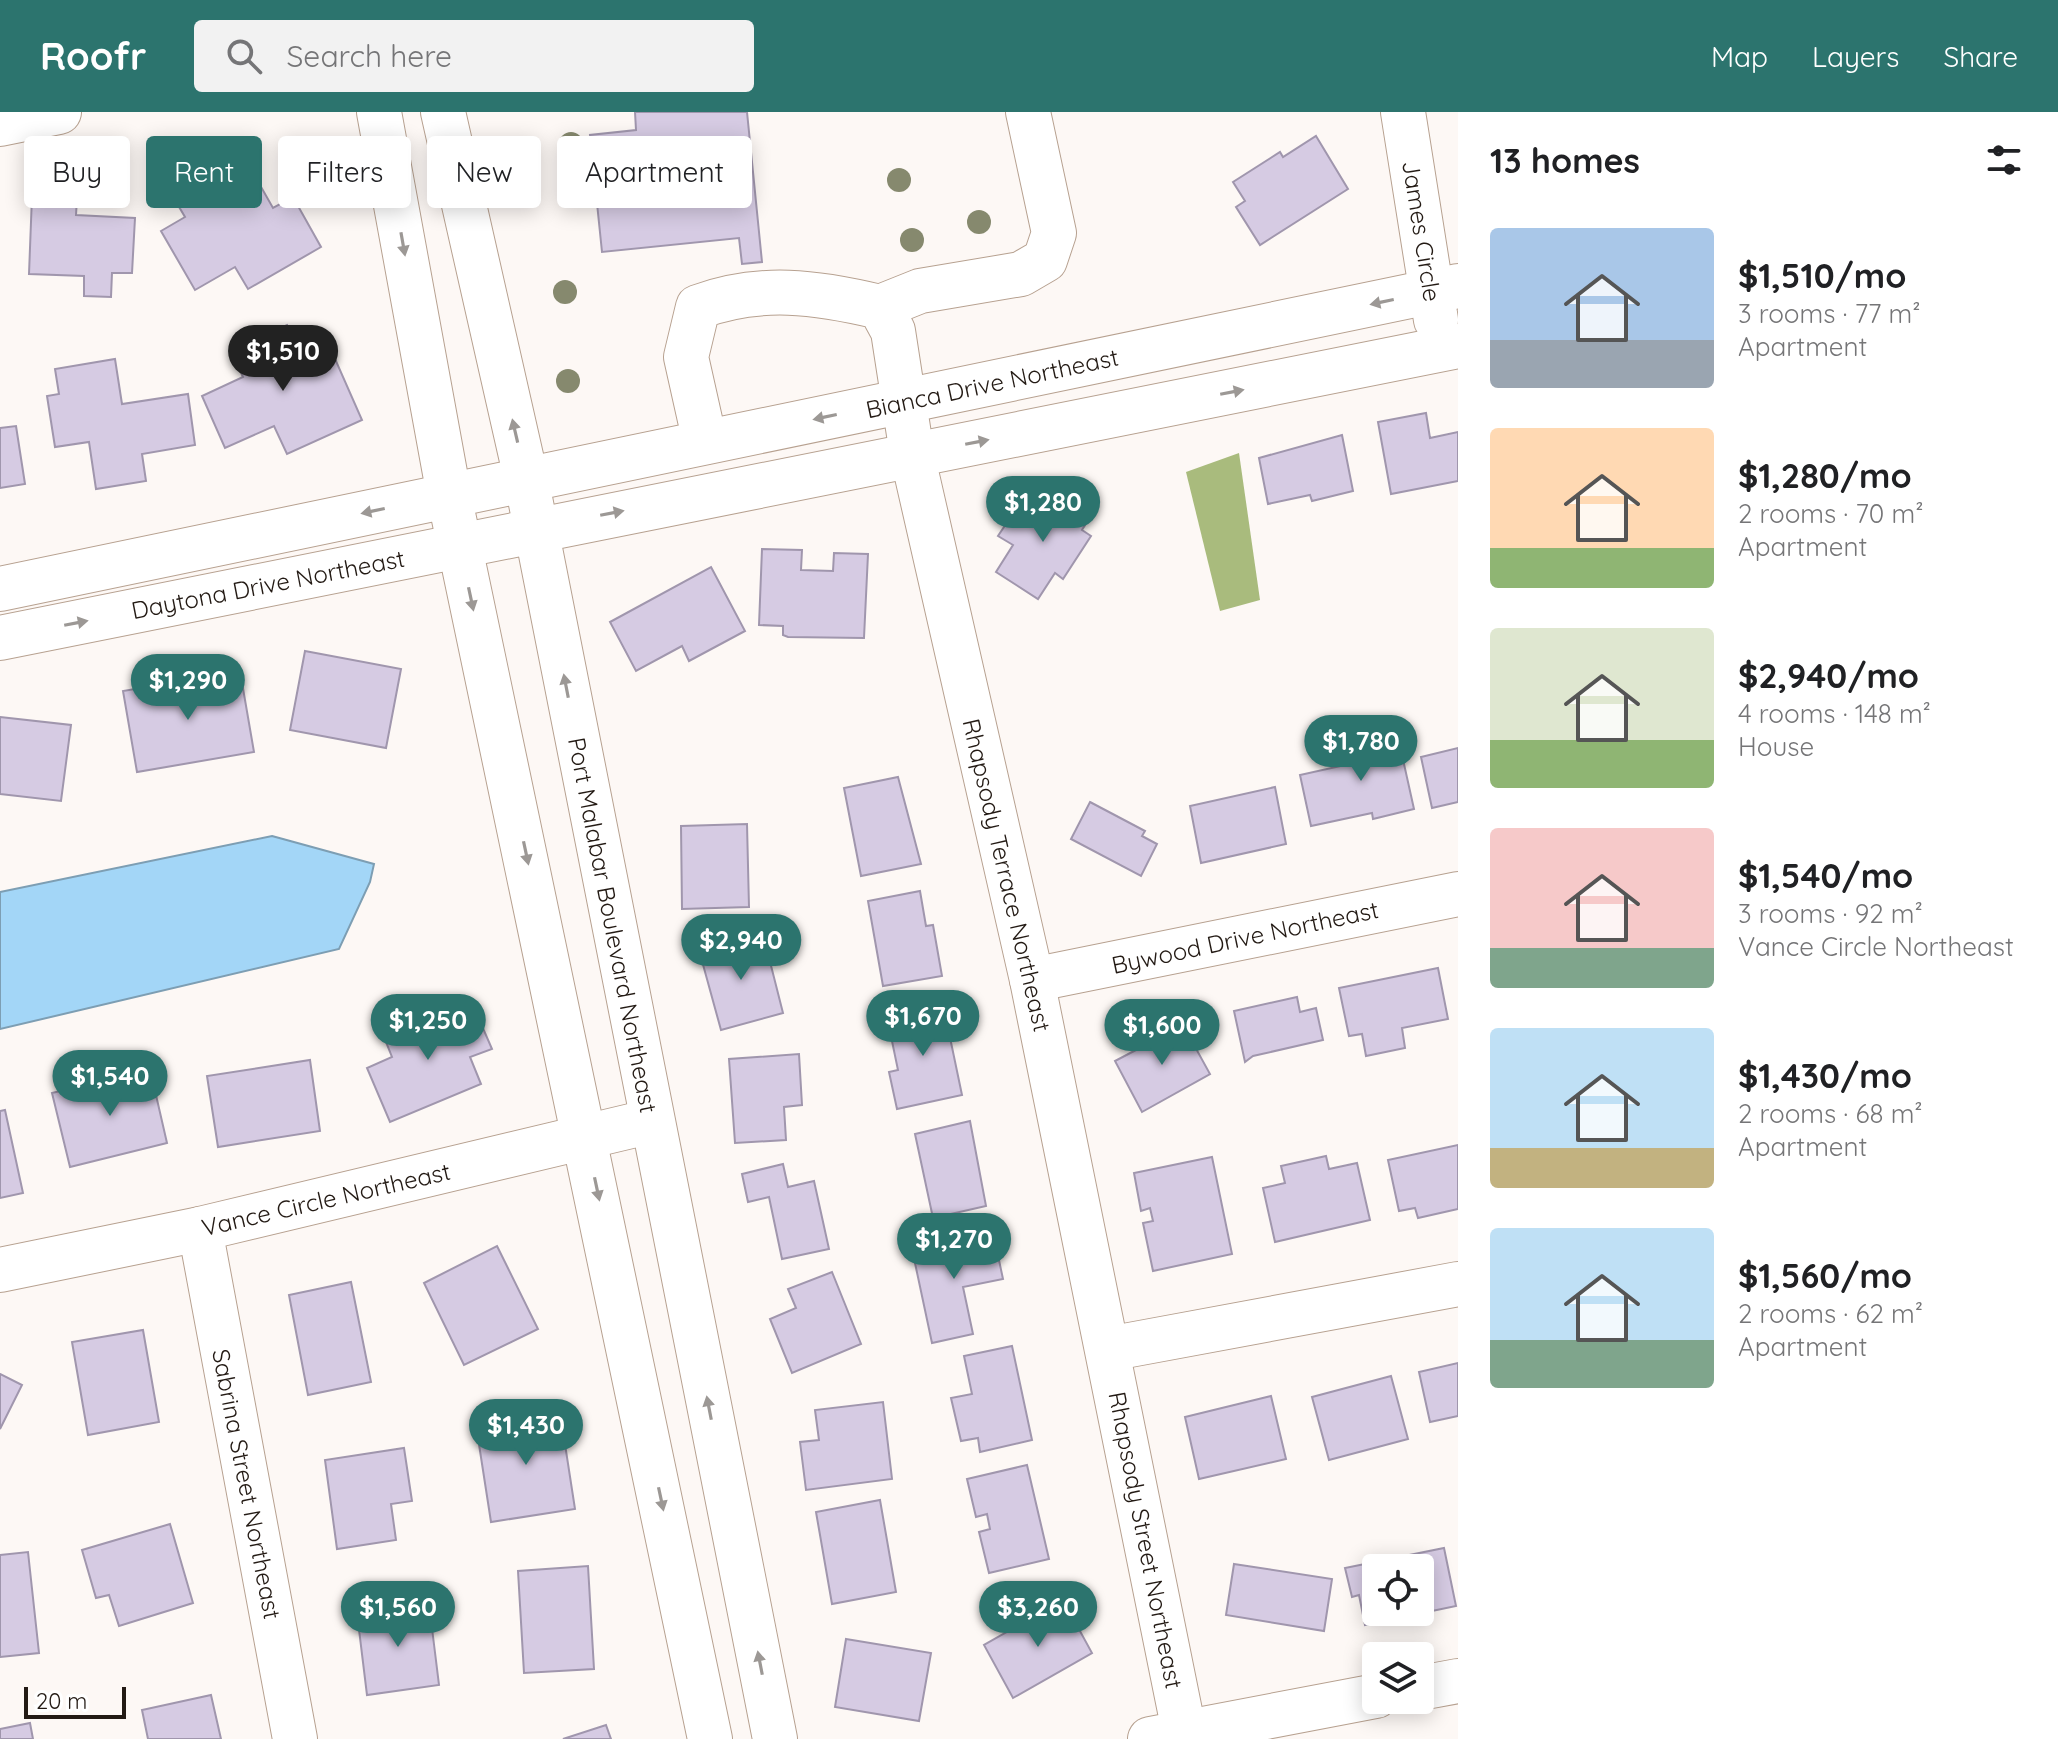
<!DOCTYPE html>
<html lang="en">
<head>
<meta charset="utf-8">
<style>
  :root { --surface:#fff; --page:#f2f2f2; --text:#202124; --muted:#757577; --accent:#2c746e }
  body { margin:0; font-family:Quicksand,sans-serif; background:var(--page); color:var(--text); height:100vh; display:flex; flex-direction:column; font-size:30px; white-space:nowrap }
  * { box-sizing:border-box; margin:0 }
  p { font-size:26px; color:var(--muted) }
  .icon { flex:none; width:44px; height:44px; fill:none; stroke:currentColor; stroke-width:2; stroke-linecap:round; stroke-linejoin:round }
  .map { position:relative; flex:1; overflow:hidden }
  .drawer { display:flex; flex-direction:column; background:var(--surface); width:600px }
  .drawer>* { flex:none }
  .hud { position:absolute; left:24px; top:24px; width:760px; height:72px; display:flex; gap:16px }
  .tools { position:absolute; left:1362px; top:1442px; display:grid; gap:16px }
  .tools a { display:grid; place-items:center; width:72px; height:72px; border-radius:8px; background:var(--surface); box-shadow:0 4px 20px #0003; font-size:40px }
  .scale { position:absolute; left:24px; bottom:20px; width:102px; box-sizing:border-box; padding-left:8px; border:4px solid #231a14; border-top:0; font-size:22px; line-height:28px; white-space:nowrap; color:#231a14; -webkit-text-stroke:6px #fff; paint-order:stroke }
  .price { position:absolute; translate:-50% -68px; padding:0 18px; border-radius:28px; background:var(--accent); color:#fff; font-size:26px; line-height:52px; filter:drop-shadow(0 2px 4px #0008) }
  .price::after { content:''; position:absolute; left:50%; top:48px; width:24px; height:18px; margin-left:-12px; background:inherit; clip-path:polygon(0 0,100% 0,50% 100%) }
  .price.current { background:#222; color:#fff }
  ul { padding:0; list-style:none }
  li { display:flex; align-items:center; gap:24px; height:200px; padding:0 32px }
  li span { display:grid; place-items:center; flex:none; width:224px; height:160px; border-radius:8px; color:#555 }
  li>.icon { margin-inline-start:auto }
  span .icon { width:96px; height:96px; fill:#fffc; stroke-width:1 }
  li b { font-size:34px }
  h2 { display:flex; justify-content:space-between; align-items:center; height:96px; padding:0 32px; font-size:34px }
  .chip { padding:0 28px; border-radius:8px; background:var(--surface); box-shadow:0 4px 20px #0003; font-size:28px; line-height:72px }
  .chip.current { background:var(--accent); color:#fff }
  header { display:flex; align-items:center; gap:48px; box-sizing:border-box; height:112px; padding:0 40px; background:var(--accent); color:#fff }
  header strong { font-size:38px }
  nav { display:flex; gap:44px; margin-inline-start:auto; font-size:28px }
  .search { width:560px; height:72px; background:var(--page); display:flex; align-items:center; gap:20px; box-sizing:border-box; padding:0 28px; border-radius:8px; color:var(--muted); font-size:30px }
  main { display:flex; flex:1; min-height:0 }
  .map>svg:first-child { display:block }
  .forest { fill:#a9bb7d }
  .water { fill:#a3d6f7; stroke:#7d9eb3; stroke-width:2 }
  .building { fill:#d6cbe3; stroke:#a096ad; stroke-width:2; fill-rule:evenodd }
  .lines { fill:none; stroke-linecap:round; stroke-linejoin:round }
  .minor-casing { stroke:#b7a190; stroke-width:46 }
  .minor { stroke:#fff; stroke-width:44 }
  .tree { fill:#86896e }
  .oneway { fill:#9c9895 }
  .labels { text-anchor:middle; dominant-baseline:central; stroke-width:7; stroke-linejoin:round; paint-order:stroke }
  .street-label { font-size:24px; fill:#231a14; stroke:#fff }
</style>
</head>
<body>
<header>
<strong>Roofr</strong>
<div class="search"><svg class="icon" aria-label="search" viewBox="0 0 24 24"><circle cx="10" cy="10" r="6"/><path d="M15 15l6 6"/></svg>Search here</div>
<nav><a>Map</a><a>Layers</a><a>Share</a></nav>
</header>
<main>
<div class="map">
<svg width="1458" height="1627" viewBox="0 0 1458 1627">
  <rect width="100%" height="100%" fill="#fdf8f5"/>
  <path class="forest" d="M 1239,341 L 1260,488 L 1220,499 L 1186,360 Z"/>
  <path class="water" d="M 272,724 L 374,752 L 370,770 L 339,837 L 0,917 L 0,780 Z"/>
  <g class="building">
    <path d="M 635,0 L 747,0 L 762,150 L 742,152 L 739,126 L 602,140 L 590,23 L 636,18 Z"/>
    <path d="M 1316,24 L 1348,77 L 1260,133 L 1236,95 L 1245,89 L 1233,70 L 1280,40 L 1283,45 Z"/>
    <path d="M 243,43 L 273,96 L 293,85 L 321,135 L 248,177 L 235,155 L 195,178 L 161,119 L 185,105 L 172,83 Z"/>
    <path d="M 32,84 L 77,86 L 76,103 L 135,106 L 132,161 L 112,161 L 111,185 L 84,184 L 84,164 L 29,162 Z"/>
    <path d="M 287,213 L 297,237 L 325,224 L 362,308 L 287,342 L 274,314 L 225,336 L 202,284 L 243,265 L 231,238 Z"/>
    <path d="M 115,247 L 122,292 L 188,282 L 195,333 L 142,342 L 146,369 L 96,377 L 89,330 L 55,335 L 47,284 L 59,282 L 55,257 Z"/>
    <path d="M 1426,301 L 1430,326 L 1458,320 L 1458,369 L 1391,382 L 1378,310 Z"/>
    <path d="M 16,314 L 25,372 L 0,376 L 0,316 Z"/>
    <path d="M 1342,323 L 1353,379 L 1312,389 L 1310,383 L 1268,392 L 1259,346 Z"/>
    <path d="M 1051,380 L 1090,405 L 1082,418 L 1091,424 L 1063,467 L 1055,461 L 1038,487 L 996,460 L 1013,433 L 998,424 L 1020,391 L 1037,402 Z"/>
    <path d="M 762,437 L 802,438 L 801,458 L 833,459 L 834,441 L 868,442 L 864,526 L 788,525 L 783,523 L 783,514 L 759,513 Z"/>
    <path d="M 711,455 L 745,519 L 689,549 L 682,534 L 636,559 L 610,510 Z"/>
    <path d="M 305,539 L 401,557 L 386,636 L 290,618 Z"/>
    <path d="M 240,559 L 254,640 L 137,660 L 123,579 Z"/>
    <path d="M 0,605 L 71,613 L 61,689 L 0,682 Z"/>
    <path d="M 1396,616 L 1414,697 L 1373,707 L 1372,701 L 1311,714 L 1300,663 L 1363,649 L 1357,624 Z"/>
    <path d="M 1458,636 L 1458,690 L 1432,696 L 1421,645 Z"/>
    <path d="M 898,665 L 921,752 L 861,764 L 844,676 Z"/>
    <path d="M 1275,675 L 1286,732 L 1201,751 L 1190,694 Z"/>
    <path d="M 1090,690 L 1145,719 L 1142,724 L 1157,732 L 1141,764 L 1071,727 Z"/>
    <path d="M 747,712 L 749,795 L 682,797 L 681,714 Z"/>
    <path d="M 920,779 L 926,814 L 933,813 L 942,864 L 883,874 L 868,789 Z"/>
    <path d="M 763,822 L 783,901 L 721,918 L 699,838 Z"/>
    <path d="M 1438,856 L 1448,907 L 1402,916 L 1405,936 L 1366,944 L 1362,922 L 1349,924 L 1339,876 Z"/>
    <path d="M 1297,885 L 1300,900 L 1316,896 L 1323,928 L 1253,944 L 1245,950 L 1234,899 Z"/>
    <path d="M 451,892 L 460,915 L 479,907 L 492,937 L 470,945 L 481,972 L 390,1010 L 367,956 L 392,945 L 382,920 Z"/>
    <path d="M 943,892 L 962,983 L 897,997 L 889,960 L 898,958 L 887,905 Z"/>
    <path d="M 1183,913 L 1210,962 L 1142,1000 L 1115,949 L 1136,938 L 1133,933 L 1166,915 L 1170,921 Z"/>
    <path d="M 799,942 L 802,993 L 784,995 L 786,1028 L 735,1031 L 729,947 Z"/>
    <path d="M 310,948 L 320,1019 L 218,1035 L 207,964 Z"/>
    <path d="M 150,957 L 167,1031 L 70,1055 L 52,981 Z"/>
    <path d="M 5,998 L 23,1081 L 0,1086 L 0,999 Z"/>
    <path d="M 970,1009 L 986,1094 L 933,1106 L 915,1022 Z"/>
    <path d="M 1458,1033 L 1458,1097 L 1418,1106 L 1415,1096 L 1399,1099 L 1388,1048 Z"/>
    <path d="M 1326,1044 L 1329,1057 L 1357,1051 L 1370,1108 L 1275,1130 L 1263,1076 L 1285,1071 L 1281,1054 Z"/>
    <path d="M 1212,1045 L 1232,1142 L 1153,1159 L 1143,1111 L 1153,1109 L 1150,1096 L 1141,1099 L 1134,1061 Z"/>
    <path d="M 783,1052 L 788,1075 L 814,1069 L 829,1137 L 782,1147 L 769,1085 L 748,1090 L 742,1062 Z"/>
    <path d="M 993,1120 L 1003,1167 L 963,1175 L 973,1222 L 932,1231 L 912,1137 Z"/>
    <path d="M 497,1134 L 538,1217 L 464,1253 L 424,1171 Z"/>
    <path d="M 832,1160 L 861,1232 L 792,1261 L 770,1207 L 796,1196 L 788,1177 Z"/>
    <path d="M 351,1170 L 371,1270 L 308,1283 L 289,1183 Z"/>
    <path d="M 143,1218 L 159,1310 L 88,1323 L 72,1230 Z"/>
    <path d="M 1012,1234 L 1032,1328 L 980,1340 L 978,1326 L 961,1329 L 951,1286 L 972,1282 L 964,1244 Z"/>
    <path d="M 1458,1251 L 1458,1304 L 1430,1310 L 1419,1260 Z"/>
    <path d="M 0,1262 L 22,1273 L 0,1317 Z"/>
    <path d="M 1391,1264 L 1408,1327 L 1329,1348 L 1312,1285 Z"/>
    <path d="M 1271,1284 L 1286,1347 L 1199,1367 L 1185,1305 Z"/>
    <path d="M 883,1290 L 892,1367 L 806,1378 L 800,1330 L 819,1328 L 815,1298 Z"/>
    <path d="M 560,1300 L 575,1397 L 491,1410 L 476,1313 Z"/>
    <path d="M 404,1336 L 412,1389 L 391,1392 L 396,1428 L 337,1437 L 325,1348 Z"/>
    <path d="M 1027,1353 L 1049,1447 L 989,1461 L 979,1420 L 990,1417 L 987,1402 L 976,1405 L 967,1367 Z"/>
    <path d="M 880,1388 L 896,1480 L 832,1492 L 816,1400 Z"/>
    <path d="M 170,1412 L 193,1491 L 119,1514 L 109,1483 L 96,1486 L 82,1438 Z"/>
    <path d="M 1444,1436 L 1456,1494 L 1365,1513 L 1359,1483 L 1352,1485 L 1345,1456 ZM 1376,1456 L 1420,1456 L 1420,1500 L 1376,1500 Z"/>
    <path d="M 28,1440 L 39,1541 L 0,1545 L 0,1443 Z"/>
    <path d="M 1234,1452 L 1332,1467 L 1324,1519 L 1226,1503 Z"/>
    <path d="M 588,1454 L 594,1557 L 524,1561 L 518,1459 Z"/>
    <path d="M 1063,1488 L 1092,1541 L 1013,1586 L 984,1533 Z"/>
    <path d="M 429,1492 L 439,1573 L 367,1583 L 357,1501 Z"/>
    <path d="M 846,1527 L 931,1541 L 919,1609 L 835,1595 Z"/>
    <path d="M 211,1583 L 221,1627 L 148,1627 L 142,1598 Z"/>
    <path d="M 30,1611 L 33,1627 L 0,1627 L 0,1617 Z"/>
    <path d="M 606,1613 L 611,1627 L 563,1627 Z"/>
  </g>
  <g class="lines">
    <defs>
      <g id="minor">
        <path d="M 379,0 L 449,383 L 710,1627"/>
        <path d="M 443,0 L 526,366 L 775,1627"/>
        <path d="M 1403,0 L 1436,208"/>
        <path d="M 0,12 L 59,0"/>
        <path d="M 880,195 L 920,179 L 1021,162 L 1045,148 L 1054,121 L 1028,0"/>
        <path d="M 705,330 L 686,245 L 698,195 C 760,172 817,180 880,195 L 893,219 L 912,342 L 1032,868 L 1184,1619"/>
        <path d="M 0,477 L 1458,174"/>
        <path d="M 0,526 L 1458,234"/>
        <path d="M 1032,868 L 1458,782"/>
        <path d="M 200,1117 L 295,1627"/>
        <path d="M 0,1158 L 200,1117 L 652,1009"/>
        <path d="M 1108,1237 L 1458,1172"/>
        <path d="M 1420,1576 L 1458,1569"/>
        <path d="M 1150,1627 L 1376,1584"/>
      </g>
    </defs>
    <use href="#minor" class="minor-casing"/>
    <use href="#minor" class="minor"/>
  </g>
  <g class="tree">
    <circle cx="571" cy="32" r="12"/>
    <circle cx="899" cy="68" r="12"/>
    <circle cx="979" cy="110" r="12"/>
    <circle cx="912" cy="128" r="12"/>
    <circle cx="565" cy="180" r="12"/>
    <circle cx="568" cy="269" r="12"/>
  </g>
  <defs><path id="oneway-solid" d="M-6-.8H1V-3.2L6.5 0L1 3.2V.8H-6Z" transform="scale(2)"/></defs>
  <g class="oneway">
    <use href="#oneway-solid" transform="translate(403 132) rotate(80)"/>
    <use href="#oneway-solid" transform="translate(1382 190) rotate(168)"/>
    <use href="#oneway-solid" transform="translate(1232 280) rotate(-11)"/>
    <use href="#oneway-solid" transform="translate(825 305) rotate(168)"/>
    <use href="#oneway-solid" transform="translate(515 319) rotate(-103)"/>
    <use href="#oneway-solid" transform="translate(977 330) rotate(-11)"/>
    <use href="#oneway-solid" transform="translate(373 399) rotate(168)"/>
    <use href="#oneway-solid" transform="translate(612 401) rotate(-11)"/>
    <use href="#oneway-solid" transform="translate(471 487) rotate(78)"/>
    <use href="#oneway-solid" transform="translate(76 511) rotate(-11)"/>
    <use href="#oneway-solid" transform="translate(566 574) rotate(-101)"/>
    <use href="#oneway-solid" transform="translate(526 741) rotate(78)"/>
    <use href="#oneway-solid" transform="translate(597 1077) rotate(78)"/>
    <use href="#oneway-solid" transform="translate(709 1296) rotate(-101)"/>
    <use href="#oneway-solid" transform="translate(661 1387) rotate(78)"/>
    <use href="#oneway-solid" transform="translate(760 1551) rotate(-101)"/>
  </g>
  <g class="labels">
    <g class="street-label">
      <text transform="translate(1422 119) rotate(81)">James Circle</text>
      <text transform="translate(992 271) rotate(-12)">Bianca Drive Northeast</text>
      <text transform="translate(268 472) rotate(-11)">Daytona Drive Northeast</text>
      <text transform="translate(1007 763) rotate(77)">Rhapsody Terrace Northeast</text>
      <text transform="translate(613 813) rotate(79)">Port Malabar Boulevard Northeast</text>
      <text transform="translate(1245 825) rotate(-12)">Bywood Drive Northeast</text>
      <text transform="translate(326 1087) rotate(-13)">Vance Circle Northeast</text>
      <text transform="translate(247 1372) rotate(79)">Sabrina Street Northeast</text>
      <text transform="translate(1146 1428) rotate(79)">Rhapsody Street Northeast</text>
    </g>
  </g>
</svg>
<div class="tools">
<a><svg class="icon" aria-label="locate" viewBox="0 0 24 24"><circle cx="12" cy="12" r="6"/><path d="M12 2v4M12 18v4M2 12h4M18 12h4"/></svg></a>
<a><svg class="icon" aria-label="layers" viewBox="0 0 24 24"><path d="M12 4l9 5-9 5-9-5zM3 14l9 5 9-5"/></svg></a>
</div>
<div class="scale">20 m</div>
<b class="price current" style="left:283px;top:281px">$1,510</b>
<b class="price" style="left:1043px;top:432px">$1,280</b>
<b class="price" style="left:188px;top:610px">$1,290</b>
<b class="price" style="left:1361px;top:671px">$1,780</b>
<b class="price" style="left:741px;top:870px">$2,940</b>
<b class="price" style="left:923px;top:946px">$1,670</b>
<b class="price" style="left:428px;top:950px">$1,250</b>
<b class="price" style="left:1162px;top:955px">$1,600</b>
<b class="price" style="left:110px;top:1006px">$1,540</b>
<b class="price" style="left:954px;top:1169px">$1,270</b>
<b class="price" style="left:526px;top:1355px">$1,430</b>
<b class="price" style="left:398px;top:1537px">$1,560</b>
<b class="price" style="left:1038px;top:1537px">$3,260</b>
<div class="hud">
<a class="chip">Buy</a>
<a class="chip current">Rent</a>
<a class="chip">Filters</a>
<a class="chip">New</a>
<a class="chip">Apartment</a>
</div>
</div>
<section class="drawer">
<h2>13 homes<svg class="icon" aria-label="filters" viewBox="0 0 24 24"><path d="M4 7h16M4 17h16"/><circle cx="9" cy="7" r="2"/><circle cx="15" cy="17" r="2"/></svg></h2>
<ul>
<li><span style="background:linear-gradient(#a9c7e8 70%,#9aa5b1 0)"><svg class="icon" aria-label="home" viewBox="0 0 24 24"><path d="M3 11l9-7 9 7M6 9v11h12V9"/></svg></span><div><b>$1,510/mo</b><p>3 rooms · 77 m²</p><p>Apartment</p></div></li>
<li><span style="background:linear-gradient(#ffd9b3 75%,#8fb573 0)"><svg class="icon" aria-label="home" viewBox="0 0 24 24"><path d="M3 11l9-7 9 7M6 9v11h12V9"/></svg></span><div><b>$1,280/mo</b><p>2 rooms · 70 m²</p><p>Apartment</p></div></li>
<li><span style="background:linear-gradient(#dfe7d0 70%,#8fb573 0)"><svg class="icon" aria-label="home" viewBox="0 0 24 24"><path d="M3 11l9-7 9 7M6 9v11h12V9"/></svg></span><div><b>$2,940/mo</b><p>4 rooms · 148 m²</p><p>House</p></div></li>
<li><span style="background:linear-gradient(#f6c9c9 75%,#7fa58c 0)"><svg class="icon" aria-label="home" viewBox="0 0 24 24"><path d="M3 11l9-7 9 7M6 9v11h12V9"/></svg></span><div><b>$1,540/mo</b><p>3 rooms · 92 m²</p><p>Vance Circle Northeast</p></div></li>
<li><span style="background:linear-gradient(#bfe0f5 75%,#c2b280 0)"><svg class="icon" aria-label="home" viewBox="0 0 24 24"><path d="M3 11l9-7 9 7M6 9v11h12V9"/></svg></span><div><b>$1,430/mo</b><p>2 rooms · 68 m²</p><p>Apartment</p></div></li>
<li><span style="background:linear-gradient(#bfe0f5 70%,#7fa58c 0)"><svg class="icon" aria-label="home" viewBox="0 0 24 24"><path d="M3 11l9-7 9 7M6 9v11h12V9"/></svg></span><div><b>$1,560/mo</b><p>2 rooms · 62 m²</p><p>Apartment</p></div></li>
</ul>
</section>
</main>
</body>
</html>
